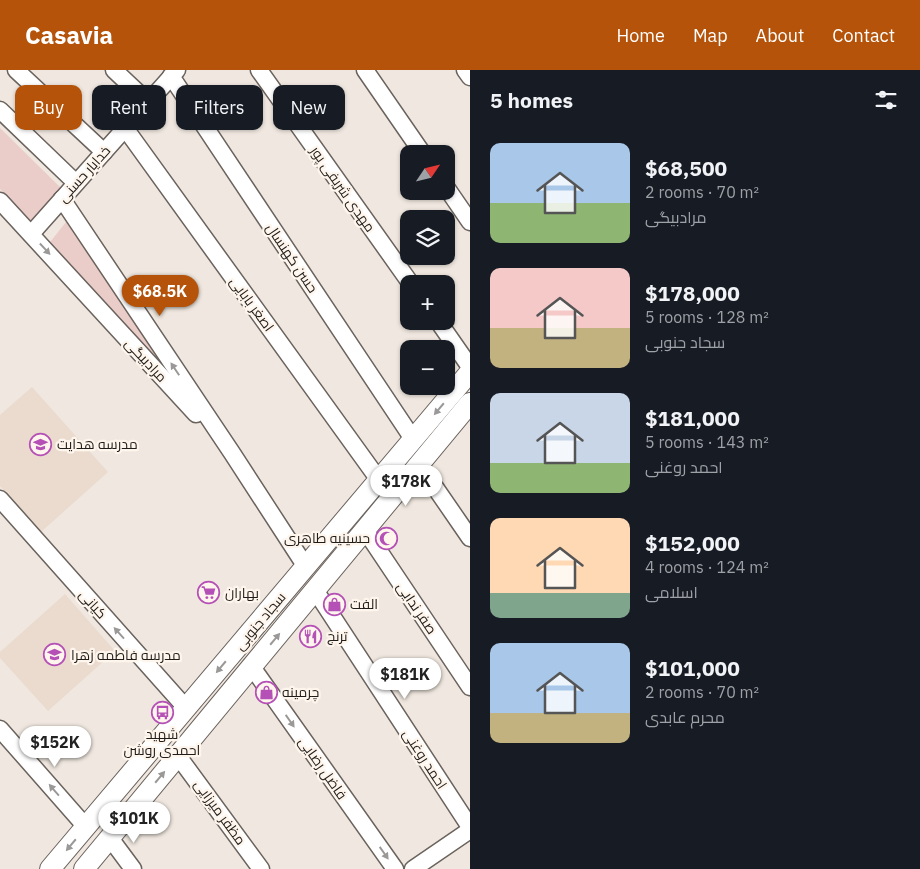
<!DOCTYPE html>
<html lang="en">
<head>
<meta charset="utf-8">
<style>
  :root { --surface:#171b24; --page:#20242c; --text:#f1f3f6; --muted:#9ea1a6; --accent:#b45309 }
  body { margin:0; font-family:"IBM Plex Sans",Cairo,sans-serif; background:var(--page); color:var(--text); height:100vh; display:flex; flex-direction:column; font-size:19px; white-space:nowrap }
  * { box-sizing:border-box; margin:0 }
  p { font-size:16px; color:var(--muted) }
  .icon { flex:none; width:28px; height:28px; fill:none; stroke:currentColor; stroke-width:2; stroke-linecap:round; stroke-linejoin:round }
  .map { position:relative; flex:1; overflow:hidden }
  .details { display:flex; flex-direction:column; background:var(--surface); width:450px }
  .details>* { flex:none }
  .banner { position:absolute; left:15px; top:15px; width:380px; height:45px; display:flex; gap:10px }
  .needle { width:32px; rotate:55deg }
  .fabs { position:absolute; left:400px; top:75px; display:grid; gap:10px }
  .fabs a { display:grid; place-items:center; width:55px; height:55px; border-radius:10px; background:var(--surface); box-shadow:0 1px 4px #0004; font-size:25px }
  .price { position:absolute; translate:-50% -42px; padding:0 11px; border-radius:18px; background:#fff; color:#222; font-size:16px; line-height:32px; filter:drop-shadow(0 1px 2px #0008) }
  .price::after { content:''; position:absolute; left:50%; top:30px; width:15px; height:11px; margin-left:-8px; background:inherit; clip-path:polygon(0 0,100% 0,50% 100%) }
  .price.selected { background:var(--accent); color:#fff }
  ul { padding:0; list-style:none }
  li { display:flex; align-items:center; gap:15px; height:125px; padding:0 20px }
  li span { display:grid; place-items:center; flex:none; width:140px; height:100px; border-radius:10px; color:#555 }
  li>.icon { margin-inline-start:auto }
  span .icon { width:60px; height:60px; fill:#fffc; stroke-width:1 }
  li b { font-size:21px }
  h2 { display:flex; justify-content:space-between; align-items:center; height:60px; padding:0 20px; font-size:21px }
  .pill { padding:0 18px; border-radius:10px; background:var(--surface); box-shadow:0 1px 4px #0004; font-size:18px; line-height:45px }
  .pill.selected { background:var(--accent); color:#fff }
  header { display:flex; align-items:center; gap:30px; box-sizing:border-box; height:70px; padding:0 25px; background:var(--accent); color:#fff }
  header strong { font-size:24px }
  nav { display:flex; gap:28px; margin-inline-start:auto; font-size:18px }
  main { display:flex; flex:1; min-height:0 }
  .map>svg:first-child { display:block }
  .built { fill:#eadbce }
  .green { fill:#eacdc9 }
  .lines { fill:none; stroke-linecap:round; stroke-linejoin:round }
  .minor-casing { stroke:#6a625c; stroke-width:19 }
  .major-casing { stroke:#6a625c; stroke-width:22 }
  .minor { stroke:#fff; stroke-width:16 }
  .major { stroke:#fff; stroke-width:20 }
  .oneway { fill:#9a9998 }
  .labels { text-anchor:middle; dominant-baseline:central; stroke-width:4.5; stroke-linejoin:round; paint-order:stroke }
  .street-label { font-size:14px; fill:#1f1c19; stroke:#fef5ed }
  .poi-label { font-size:14px; fill:#1f1c19; stroke:#fef5ed; text-anchor:start }
</style>
</head>
<body>
<header>
<strong>Casavia</strong>
<nav><a>Home</a><a>Map</a><a>About</a><a>Contact</a></nav>
</header>
<main>
<div class="map">
<svg width="470" height="799" viewBox="0 0 470 799">
  <rect width="100%" height="100%" fill="#f0e8e0"/>
  <g class="built">
    <path d="M 32,317 L 108,402 L 41,462 L 0,416 L 0,345 Z"/>
    <path d="M 65,524 L 115,581 L 48,641 L 0,588 L 0,582 Z"/>
  </g>
  <g class="green">
    <path d="M 0,58 L 62,119 L 30,152 L 0,119 Z"/>
    <path d="M 66,152 L 186,326 L 47,176 Z"/>
  </g>
  <g class="lines">
    <defs>
      <g id="minor">
        <path d="M 16,0 L 104,82"/>
        <path d="M 114,0 L 148,32"/>
        <path d="M 259,0 L 411,214"/>
        <path d="M 365,0 L 423,84"/>
        <path d="M 465,0 L 470,7"/>
        <path d="M 171,6 L 413,369"/>
        <path d="M 0,40 L 76,113"/>
        <path d="M 125,58 L 379,410"/>
        <path d="M 446,117 L 470,152"/>
        <path d="M 62,129 L 232,383 L 306,497"/>
        <path d="M 0,131 L 196,344"/>
        <path d="M 31,164 L 177,0"/>
        <path d="M 438,251 L 470,297"/>
        <path d="M 419,394 L 470,468"/>
        <path d="M 0,429 L 186,638"/>
        <path d="M 365,460 L 470,617"/>
        <path d="M 315,520 L 470,757"/>
        <path d="M 252,597 L 395,799"/>
        <path d="M 0,659 L 86,757"/>
        <path d="M 178,686 L 261,799"/>
        <path d="M 110,768 L 133,799"/>
        <path d="M 413,799 L 470,760"/>
      </g>
      <g id="major">
        <path d="M 50,799 L 470,302"/>
        <path d="M 84,799 L 470,333"/>
      </g>
    </defs>
    <use href="#minor" class="minor-casing"/>
    <use href="#major" class="major-casing"/>
    <use href="#minor" class="minor"/>
    <use href="#major" class="major"/>
  </g>
  <defs><path id="oneway-solid" d="M-6-.8H1V-3.2L6.5 0L1 3.2V.8H-6Z" transform="scale(1.25)"/></defs>
  <g class="oneway">
    <use href="#oneway-solid" transform="translate(45 179) rotate(47)"/>
    <use href="#oneway-solid" transform="translate(175 299) rotate(-124)"/>
    <use href="#oneway-solid" transform="translate(439 339) rotate(130)"/>
    <use href="#oneway-solid" transform="translate(119 563) rotate(-132)"/>
    <use href="#oneway-solid" transform="translate(275 569) rotate(-50)"/>
    <use href="#oneway-solid" transform="translate(221 597) rotate(130)"/>
    <use href="#oneway-solid" transform="translate(290 651) rotate(55)"/>
    <use href="#oneway-solid" transform="translate(160 707) rotate(-50)"/>
    <use href="#oneway-solid" transform="translate(54 720) rotate(-131)"/>
    <use href="#oneway-solid" transform="translate(71 775) rotate(130)"/>
    <use href="#oneway-solid" transform="translate(384 783) rotate(55)"/>
  </g>
  <defs>
    <symbol id="school-ring" viewBox="-11 -11 22 22"><circle r="9.5" fill="#fef5ed" stroke="#b551b6" stroke-width="1.5"/><path d="M0-5L7-2L0 1L-7-2ZM-4 1L0 2.5L4 1V4Q0 6-4 4Z" fill="#b551b6"/></symbol>
    <symbol id="mosque-ring" viewBox="-11 -11 22 22"><circle r="9.5" fill="#fef5ed" stroke="#b551b6" stroke-width="1.5"/><path d="M3.5-4.9A6 6 0 1 0 3.5 4.9A5 5 0 1 1 3.5-4.9Z" fill="#b551b6"/></symbol>
    <symbol id="supermarket-ring" viewBox="-11 -11 22 22"><circle r="9.5" fill="#fef5ed" stroke="#b551b6" stroke-width="1.5"/><path d="M-6-5.5h2.5l.6 2H6L4.5 2H-2.5L-4.4-4H-6ZM-1.5 3.2a1.3 1.3 0 1 0 .1 0ZM3 3.2a1.3 1.3 0 1 0 .1 0Z" fill="#b551b6"/></symbol>
    <symbol id="shop-ring" viewBox="-11 -11 22 22"><circle r="9.5" fill="#fef5ed" stroke="#b551b6" stroke-width="1.5"/><path d="M-5-2.5h2.3a2.7 3.5 0 0 1 5.4 0H5L5.5 6h-11ZM-1.5-2.5h3a1.5 2.3 0 0 0-3 0Z" fill="#b551b6"/></symbol>
    <symbol id="restaurant-ring" viewBox="-11 -11 22 22"><circle r="9.5" fill="#fef5ed" stroke="#b551b6" stroke-width="1.5"/><path d="M-5-6h1v4h1v-4h1v4h1v-4h1v5L-1.5 .5V6h-2V.5L-5-1ZM5-6V6H3V1.5H1.5Q1.5-4 5-6Z" fill="#b551b6"/></symbol>
    <symbol id="bus-ring" viewBox="-11 -11 22 22"><circle r="9.5" fill="#fef5ed" stroke="#b551b6" stroke-width="1.5"/><path d="M-5-6H5V4H4V6H2V4H-2V6H-4V4H-5ZM-3.5-4V0h7V-4ZM-3.5 1.2v1.5H-2V1.2ZM2 1.2v1.5H3.5V1.2Z" fill="#b551b6"/></symbol>
  </defs>
  <g fill-rule="evenodd">
    <use href="#school-ring" x="28" y="362" width="25" height="25"/>
    <use href="#mosque-ring" x="374" y="456" width="25" height="25"/>
    <use href="#supermarket-ring" x="196" y="510" width="25" height="25"/>
    <use href="#shop-ring" x="322" y="522" width="25" height="25"/>
    <use href="#restaurant-ring" x="298" y="554" width="25" height="25"/>
    <use href="#school-ring" x="42" y="572" width="25" height="25"/>
    <use href="#shop-ring" x="254" y="610" width="25" height="25"/>
    <use href="#bus-ring" x="150" y="630" width="25" height="25"/>
  </g>
  <g class="labels">
    <g class="street-label">
      <text transform="translate(84 104) rotate(-48)">خدایار حسنی</text>
      <text transform="translate(343 119) rotate(55)">مهدی شریفی پور</text>
      <text transform="translate(292 188) rotate(56)">حسن کهنسال</text>
      <text transform="translate(252 234) rotate(54)">اصغر بابایی</text>
      <text transform="translate(146 290) rotate(47)">مرادبیگی</text>
      <text transform="translate(93 534) rotate(48)">کیانی</text>
      <text transform="translate(417 538) rotate(56)">صفر ندایی</text>
      <text transform="translate(260 551) rotate(-50)">سجاد جنوبی</text>
      <text transform="translate(425 689) rotate(57)">احمد روغنی</text>
      <text transform="translate(323 698) rotate(55)">فاضل رضایی</text>
      <text transform="translate(220 742) rotate(54)">مظفر میرزایی</text>
    </g>
    <g class="poi-label">
      <text x="57" y="374">مدرسه هدایت</text>
      <text x="370" y="468" text-anchor="end">حسینیه طاهری</text>
      <text x="225" y="523">بهاران</text>
      <text x="350" y="534">الفت</text>
      <text x="327" y="566">ترنج</text>
      <text x="71" y="585">مدرسه فاطمه زهرا</text>
      <text x="282" y="622">چرمینه</text>
      <text x="162" y="664" text-anchor="middle">شهید<tspan x="162" dy="16">احمدی روشن</tspan></text>
    </g>
  </g>
</svg>
<div class="fabs">
<a><svg class="needle" viewBox="-14 -14 28 28"><path d="M0-13l5 13h-10z" fill="#e53935"/><path d="M0 13l5-13h-10z" fill="#9ea1a6"/></svg></a>
<a><svg class="icon" aria-label="layers" viewBox="0 0 24 24"><path d="M12 4l9 5-9 5-9-5zM3 14l9 5 9-5"/></svg></a>
<a>+</a>
<a>−</a>
</div>
<b class="price selected" style="left:160px;top:247px">$68.5K</b>
<b class="price" style="left:406px;top:437px">$178K</b>
<b class="price" style="left:405px;top:630px">$181K</b>
<b class="price" style="left:55px;top:698px">$152K</b>
<b class="price" style="left:134px;top:774px">$101K</b>
<div class="banner">
<a class="pill selected">Buy</a>
<a class="pill">Rent</a>
<a class="pill">Filters</a>
<a class="pill">New</a>
</div>
</div>
<section class="details">
<h2>5 homes<svg class="icon" aria-label="filters" viewBox="0 0 24 24"><path d="M4 7h16M4 17h16"/><circle cx="9" cy="7" r="2"/><circle cx="15" cy="17" r="2"/></svg></h2>
<ul>
<li><span style="background:linear-gradient(#a9c7e8 60%,#8fb573 0)"><svg class="icon" aria-label="home" viewBox="0 0 24 24"><path d="M3 11l9-7 9 7M6 9v11h12V9"/></svg></span><div><b>$68,500</b><p>2 rooms · 70 m²</p><p>مرادبیگی</p></div></li>
<li><span style="background:linear-gradient(#f6c9c9 60%,#c2b280 0)"><svg class="icon" aria-label="home" viewBox="0 0 24 24"><path d="M3 11l9-7 9 7M6 9v11h12V9"/></svg></span><div><b>$178,000</b><p>5 rooms · 128 m²</p><p>سجاد جنوبی</p></div></li>
<li><span style="background:linear-gradient(#c9d6e8 70%,#8fb573 0)"><svg class="icon" aria-label="home" viewBox="0 0 24 24"><path d="M3 11l9-7 9 7M6 9v11h12V9"/></svg></span><div><b>$181,000</b><p>5 rooms · 143 m²</p><p>احمد روغنی</p></div></li>
<li><span style="background:linear-gradient(#ffd9b3 75%,#7fa58c 0)"><svg class="icon" aria-label="home" viewBox="0 0 24 24"><path d="M3 11l9-7 9 7M6 9v11h12V9"/></svg></span><div><b>$152,000</b><p>4 rooms · 124 m²</p><p>اسلامی</p></div></li>
<li><span style="background:linear-gradient(#a9c7e8 70%,#c2b280 0)"><svg class="icon" aria-label="home" viewBox="0 0 24 24"><path d="M3 11l9-7 9 7M6 9v11h12V9"/></svg></span><div><b>$101,000</b><p>2 rooms · 70 m²</p><p>محرم عابدی</p></div></li>
</ul>
</section>
</main>
</body>
</html>
